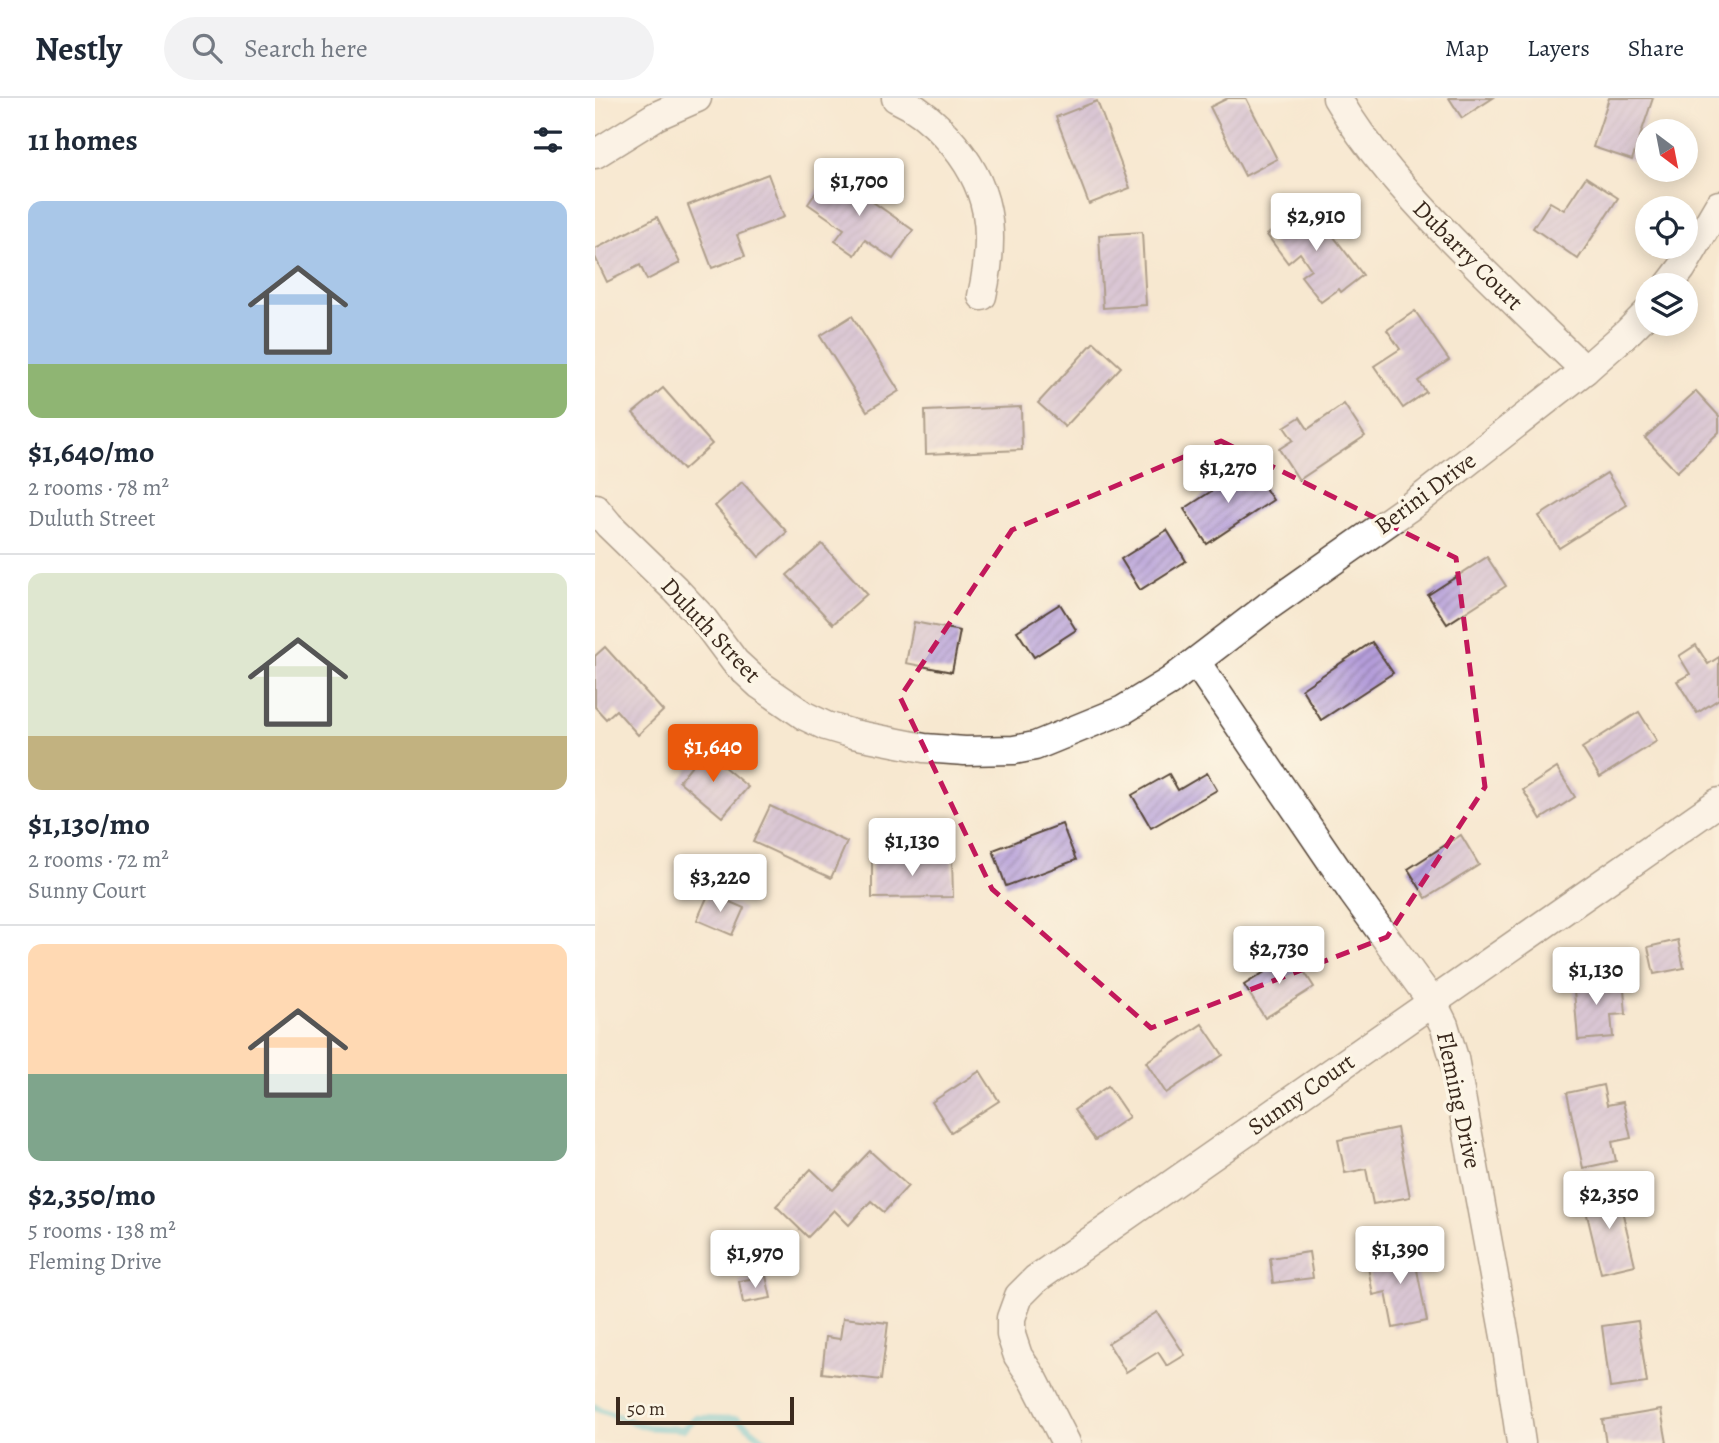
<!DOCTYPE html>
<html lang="en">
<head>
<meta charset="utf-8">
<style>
  :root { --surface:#fff; --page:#f2f2f3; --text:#1f2937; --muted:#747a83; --line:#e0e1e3; --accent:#ea580c }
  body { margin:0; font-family:Alegreya,serif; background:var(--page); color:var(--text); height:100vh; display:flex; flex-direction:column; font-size:26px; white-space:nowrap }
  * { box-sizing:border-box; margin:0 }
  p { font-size:23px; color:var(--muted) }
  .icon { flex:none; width:38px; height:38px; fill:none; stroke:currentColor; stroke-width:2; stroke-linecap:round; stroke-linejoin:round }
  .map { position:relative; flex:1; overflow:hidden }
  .sheet { display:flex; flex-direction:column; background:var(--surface); width:595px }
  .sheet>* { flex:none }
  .needle { width:46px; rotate:148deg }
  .buttons { position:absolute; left:1040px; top:21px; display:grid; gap:14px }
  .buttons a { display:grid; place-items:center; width:63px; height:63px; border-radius:50%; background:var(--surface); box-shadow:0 4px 18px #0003; font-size:35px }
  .scale { position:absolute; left:21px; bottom:18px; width:178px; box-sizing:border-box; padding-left:7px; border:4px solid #3b2a1e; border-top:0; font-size:19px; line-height:24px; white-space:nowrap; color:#3b2a1e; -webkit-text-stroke:5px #fcf5e5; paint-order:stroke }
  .price { position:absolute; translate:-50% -60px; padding:0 16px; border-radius:7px; background:#fff; color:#222; font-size:23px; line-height:46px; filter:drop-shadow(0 2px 4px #0008) }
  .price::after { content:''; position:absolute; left:50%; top:42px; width:21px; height:16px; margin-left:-10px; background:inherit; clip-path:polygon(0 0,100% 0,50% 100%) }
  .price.current { background:var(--accent); color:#fff }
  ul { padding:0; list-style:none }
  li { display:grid; align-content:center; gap:14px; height:371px; padding:0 28px }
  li+li { border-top:2px solid var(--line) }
  li span { display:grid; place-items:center; height:217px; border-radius:14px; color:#555 }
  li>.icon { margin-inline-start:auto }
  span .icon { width:126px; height:126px; fill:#fffc; stroke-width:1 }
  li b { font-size:30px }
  h2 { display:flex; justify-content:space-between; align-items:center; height:84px; padding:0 28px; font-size:30px }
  header { display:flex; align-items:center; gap:42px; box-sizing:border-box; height:98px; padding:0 35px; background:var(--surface); border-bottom:2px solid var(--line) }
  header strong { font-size:33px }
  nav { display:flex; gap:38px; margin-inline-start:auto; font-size:24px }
  .search { width:490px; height:63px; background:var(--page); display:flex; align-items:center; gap:18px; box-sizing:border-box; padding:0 24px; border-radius:38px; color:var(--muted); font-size:26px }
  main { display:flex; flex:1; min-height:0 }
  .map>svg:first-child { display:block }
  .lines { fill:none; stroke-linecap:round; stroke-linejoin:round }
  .stream { stroke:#57c2d1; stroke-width:7 }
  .building { fill:url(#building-hatch) }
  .street-casing { stroke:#574639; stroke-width:31 }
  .street { stroke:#fff; stroke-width:28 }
  .marked { fill:none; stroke:#c2185b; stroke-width:5; stroke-dasharray:14 9; stroke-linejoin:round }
  .labels { text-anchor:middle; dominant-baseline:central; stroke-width:7; stroke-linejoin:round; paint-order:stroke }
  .street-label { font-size:24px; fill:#3b2a1e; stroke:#fcf5e5 }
</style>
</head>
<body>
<header>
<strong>Nestly</strong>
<div class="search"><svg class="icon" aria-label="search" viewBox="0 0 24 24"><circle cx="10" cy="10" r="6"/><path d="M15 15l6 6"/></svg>Search here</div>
<nav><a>Map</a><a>Layers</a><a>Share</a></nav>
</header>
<main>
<section class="sheet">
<h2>11 homes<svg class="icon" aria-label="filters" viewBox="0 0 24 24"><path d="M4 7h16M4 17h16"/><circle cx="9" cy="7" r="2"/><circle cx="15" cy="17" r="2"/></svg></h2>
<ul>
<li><span style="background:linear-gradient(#a9c7e8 75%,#8fb573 0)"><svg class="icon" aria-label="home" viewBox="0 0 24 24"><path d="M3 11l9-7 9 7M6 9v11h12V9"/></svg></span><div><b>$1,640/mo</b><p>2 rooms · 78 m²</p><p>Duluth Street</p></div></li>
<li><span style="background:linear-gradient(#dfe7d0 75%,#c2b280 0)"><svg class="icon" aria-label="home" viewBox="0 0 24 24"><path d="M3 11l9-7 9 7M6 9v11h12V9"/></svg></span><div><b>$1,130/mo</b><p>2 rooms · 72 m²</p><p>Sunny Court</p></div></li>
<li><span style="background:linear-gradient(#ffd9b3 60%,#7fa58c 0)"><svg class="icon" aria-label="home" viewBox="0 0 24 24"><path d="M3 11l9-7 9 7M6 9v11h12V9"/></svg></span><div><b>$2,350/mo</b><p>5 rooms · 138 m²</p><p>Fleming Drive</p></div></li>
</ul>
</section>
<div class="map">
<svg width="1124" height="1345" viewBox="0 0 1124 1345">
  <defs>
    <pattern id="building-hatch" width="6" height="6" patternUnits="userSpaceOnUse" patternTransform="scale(1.75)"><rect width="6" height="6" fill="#b49dda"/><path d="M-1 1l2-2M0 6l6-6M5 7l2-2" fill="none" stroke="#9480b0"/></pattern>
  </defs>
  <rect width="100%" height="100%" fill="#fcf5e5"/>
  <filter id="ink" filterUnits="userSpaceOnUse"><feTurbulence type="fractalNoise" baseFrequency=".0143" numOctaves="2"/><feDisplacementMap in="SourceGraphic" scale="14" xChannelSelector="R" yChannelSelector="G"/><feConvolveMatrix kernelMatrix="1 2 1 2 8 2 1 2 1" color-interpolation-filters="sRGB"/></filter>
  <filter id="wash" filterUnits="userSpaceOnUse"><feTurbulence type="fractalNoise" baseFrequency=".00686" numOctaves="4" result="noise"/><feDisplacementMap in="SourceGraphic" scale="28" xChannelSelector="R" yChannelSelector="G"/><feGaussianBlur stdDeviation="1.57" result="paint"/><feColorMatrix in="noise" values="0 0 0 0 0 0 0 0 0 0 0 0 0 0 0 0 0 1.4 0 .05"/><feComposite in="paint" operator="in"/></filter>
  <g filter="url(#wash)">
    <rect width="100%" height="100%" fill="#f7e8d0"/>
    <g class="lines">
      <path class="stream" d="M 0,1309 L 3,1311 L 51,1329 L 88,1331 L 101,1320 L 143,1321 L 174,1345"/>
    </g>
    <g id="blocks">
      <g class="building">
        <path d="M 633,0 L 651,0 L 682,61 L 650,78 L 615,9 Z"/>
        <path d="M 854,0 L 898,0 L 867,20 Z"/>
        <path d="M 1014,0 L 1058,0 L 1037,62 L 998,49 Z"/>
        <path d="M 502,3 L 535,90 L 494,106 L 461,19 Z"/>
        <path d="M 235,74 L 318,132 L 298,161 L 270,142 L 260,157 L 240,143 L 249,131 L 213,106 Z"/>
        <path d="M 173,76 L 189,119 L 142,137 L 150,158 L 117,170 L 93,107 Z"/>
        <path d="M 991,79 L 1023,100 L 983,161 L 938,130 L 955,104 L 969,112 Z"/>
        <path d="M 713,105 L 768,177 L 746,194 L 744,191 L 726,204 L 706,178 L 716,171 L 705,155 L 693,165 L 672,137 Z"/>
        <path d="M 62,119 L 85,165 L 52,182 L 45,167 L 12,184 L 0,159 L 0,151 Z"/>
        <path d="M 547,134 L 551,207 L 508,210 L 504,137 Z"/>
        <path d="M 820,213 L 854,262 L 823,283 L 831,294 L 808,310 L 779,268 L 805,251 L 792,232 Z"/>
        <path d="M 257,218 L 304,293 L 272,313 L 225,238 Z"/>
        <path d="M 499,244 L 526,269 L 470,329 L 443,305 Z"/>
        <path d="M 68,290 L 117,346 L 88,372 L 38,315 Z"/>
        <path d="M 1101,293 L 1124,318 L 1124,334 L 1082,374 L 1050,340 Z"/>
        <path d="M 749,306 L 770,338 L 704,382 L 684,351 L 698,342 L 689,329 L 705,319 L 713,331 Z"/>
        <path d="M 426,309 L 427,352 L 331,356 L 330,313 Z"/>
        <path d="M 655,368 L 678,402 L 612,446 L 589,411 Z"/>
        <path d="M 1012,375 L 1032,407 L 964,450 L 944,418 Z"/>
        <path d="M 147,384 L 192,434 L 164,459 L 120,408 Z"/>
        <path d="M 572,432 L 591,463 L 545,492 L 526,461 Z"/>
        <path d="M 227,446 L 272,496 L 238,526 L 192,477 Z"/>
        <path d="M 892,459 L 911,488 L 852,526 L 833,497 Z"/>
        <path d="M 465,506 L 481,532 L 439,559 L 422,533 Z"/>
        <path d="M 319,524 L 365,533 L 357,574 L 311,565 Z"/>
        <path d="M 777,544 L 798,575 L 726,622 L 707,591 Z"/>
        <path d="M 1101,547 L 1113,566 L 1124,559 L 1124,601 L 1102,615 L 1082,583 L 1095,576 L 1084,558 Z"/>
        <path d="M 10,549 L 68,613 L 43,637 L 21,612 L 11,621 L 0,609 L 0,558 Z"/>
        <path d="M 1044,614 L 1062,643 L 1005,679 L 987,650 Z"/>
        <path d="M 109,652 L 153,689 L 127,719 L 84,683 Z"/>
        <path d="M 962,670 L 980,699 L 946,721 L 928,692 Z"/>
        <path d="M 612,675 L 622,692 L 556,730 L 537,697 L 574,676 L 583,692 Z"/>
        <path d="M 175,708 L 252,744 L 236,780 L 158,744 Z"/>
        <path d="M 467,726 L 481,762 L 411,788 L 398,752 Z"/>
        <path d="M 866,737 L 884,767 L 831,800 L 813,771 Z"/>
        <path d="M 357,759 L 358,799 L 277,800 L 277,760 Z"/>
        <path d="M 114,795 L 149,810 L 137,837 L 102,822 Z"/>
        <path d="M 1083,842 L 1089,870 L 1059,876 L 1053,849 Z"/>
        <path d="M 698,856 L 719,889 L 670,920 L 649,887 Z"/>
        <path d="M 1012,877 L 1013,893 L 1029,891 L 1031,916 L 1016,917 L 1018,939 L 983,942 L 978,880 Z"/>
        <path d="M 607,926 L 628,957 L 571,995 L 551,964 Z"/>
        <path d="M 385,973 L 404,1003 L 356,1034 L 337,1004 Z"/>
        <path d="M 1008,987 L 1012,1007 L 1028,1004 L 1036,1040 L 1017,1044 L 1021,1063 L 988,1070 L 972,995 Z"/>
        <path d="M 513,988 L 534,1019 L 500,1042 L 479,1012 Z"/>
        <path d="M 802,1030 L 815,1099 L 778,1106 L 771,1071 L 750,1075 L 743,1042 Z"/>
        <path d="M 275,1053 L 313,1088 L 289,1114 L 276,1103 L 254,1127 L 239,1112 L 213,1139 L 181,1108 L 216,1071 L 238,1092 Z"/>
        <path d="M 1022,1091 L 1040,1167 L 1006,1175 L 988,1100 Z"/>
        <path d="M 817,1146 L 832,1223 L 798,1230 L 791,1194 L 778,1197 L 773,1169 L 788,1166 L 785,1153 Z"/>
        <path d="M 714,1154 L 718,1180 L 678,1185 L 675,1160 Z"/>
        <path d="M 171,1178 L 176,1200 L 148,1205 L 144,1183 Z"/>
        <path d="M 562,1214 L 590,1257 L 572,1268 L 563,1254 L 531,1274 L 513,1245 Z"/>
        <path d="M 248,1220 L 293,1225 L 286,1282 L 227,1275 L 231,1239 L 245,1241 Z"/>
        <path d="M 1043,1223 L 1052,1285 L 1015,1290 L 1007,1228 Z"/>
        <path d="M 1066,1312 L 1072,1345 L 1011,1345 L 1007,1322 Z"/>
      </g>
    </g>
  </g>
  <g filter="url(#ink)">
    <use href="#blocks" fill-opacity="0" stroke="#574639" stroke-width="2"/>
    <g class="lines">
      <defs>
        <g id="street">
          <path d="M 301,0 C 321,9 337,22 352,39 C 397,88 401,135 387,198"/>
          <path d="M 742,0 C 773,53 814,97 856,141 C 900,186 945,229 990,272"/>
          <path d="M 0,56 L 61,18 L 102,0"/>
          <path d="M 1074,187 L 1087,170 L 1124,107"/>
          <path d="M 0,410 L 14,427 L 80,491 L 108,521 L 140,564 L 165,587 L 210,618 L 231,628 L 258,636 L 329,650 L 370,653 L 419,652 L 440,648 L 528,612 L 574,584 L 672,509 L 820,405 L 990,272 L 1033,234 L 1052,215"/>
          <path d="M 601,564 L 758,795 L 838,905 L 849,927 L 859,960 L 911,1244 L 926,1345"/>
          <path d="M 471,1345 L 439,1282 L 423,1258 L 416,1237 L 416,1220 L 424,1198 L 441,1181 L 1124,704"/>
        </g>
      </defs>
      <use href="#street" class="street-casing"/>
      <use href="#street" class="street"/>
    </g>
  </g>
  <path d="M0 0H1124V1345H0ZM 626,343 L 861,460 L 890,689 L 792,839 L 556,930 L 397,791 L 305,599 L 417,432 Z" fill="#f7e8d0" fill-opacity=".55" fill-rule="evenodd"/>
  <path class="marked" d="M 626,343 L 861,460 L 890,689 L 792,839 L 556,930 L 397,791 L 305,599 L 417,432 Z"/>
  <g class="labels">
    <g class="street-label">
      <text transform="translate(873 157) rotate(45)">Dubarry Court</text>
      <text transform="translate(830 395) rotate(-37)">Berini Drive</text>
      <text transform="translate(116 532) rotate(47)">Duluth Street</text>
      <text transform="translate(706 996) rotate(-35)">Sunny Court</text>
      <text transform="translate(864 1002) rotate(78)">Fleming Drive</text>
    </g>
  </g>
</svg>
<div class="buttons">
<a><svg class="needle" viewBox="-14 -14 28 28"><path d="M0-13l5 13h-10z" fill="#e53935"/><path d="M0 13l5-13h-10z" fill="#747a83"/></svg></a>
<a><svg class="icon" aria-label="locate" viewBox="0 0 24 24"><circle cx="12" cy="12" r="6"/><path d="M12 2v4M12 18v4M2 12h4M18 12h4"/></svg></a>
<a><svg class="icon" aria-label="layers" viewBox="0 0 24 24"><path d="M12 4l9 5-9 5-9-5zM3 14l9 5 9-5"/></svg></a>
</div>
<div class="scale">50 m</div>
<b class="price" style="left:264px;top:120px">$1,700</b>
<b class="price" style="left:721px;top:155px">$2,910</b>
<b class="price" style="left:633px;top:407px">$1,270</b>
<b class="price current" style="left:118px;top:686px">$1,640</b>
<b class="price" style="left:317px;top:780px">$1,130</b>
<b class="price" style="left:125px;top:816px">$3,220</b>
<b class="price" style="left:684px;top:888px">$2,730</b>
<b class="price" style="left:1001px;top:909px">$1,130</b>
<b class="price" style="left:1014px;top:1133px">$2,350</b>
<b class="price" style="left:805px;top:1188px">$1,390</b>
<b class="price" style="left:160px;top:1192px">$1,970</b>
</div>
</main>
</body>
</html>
